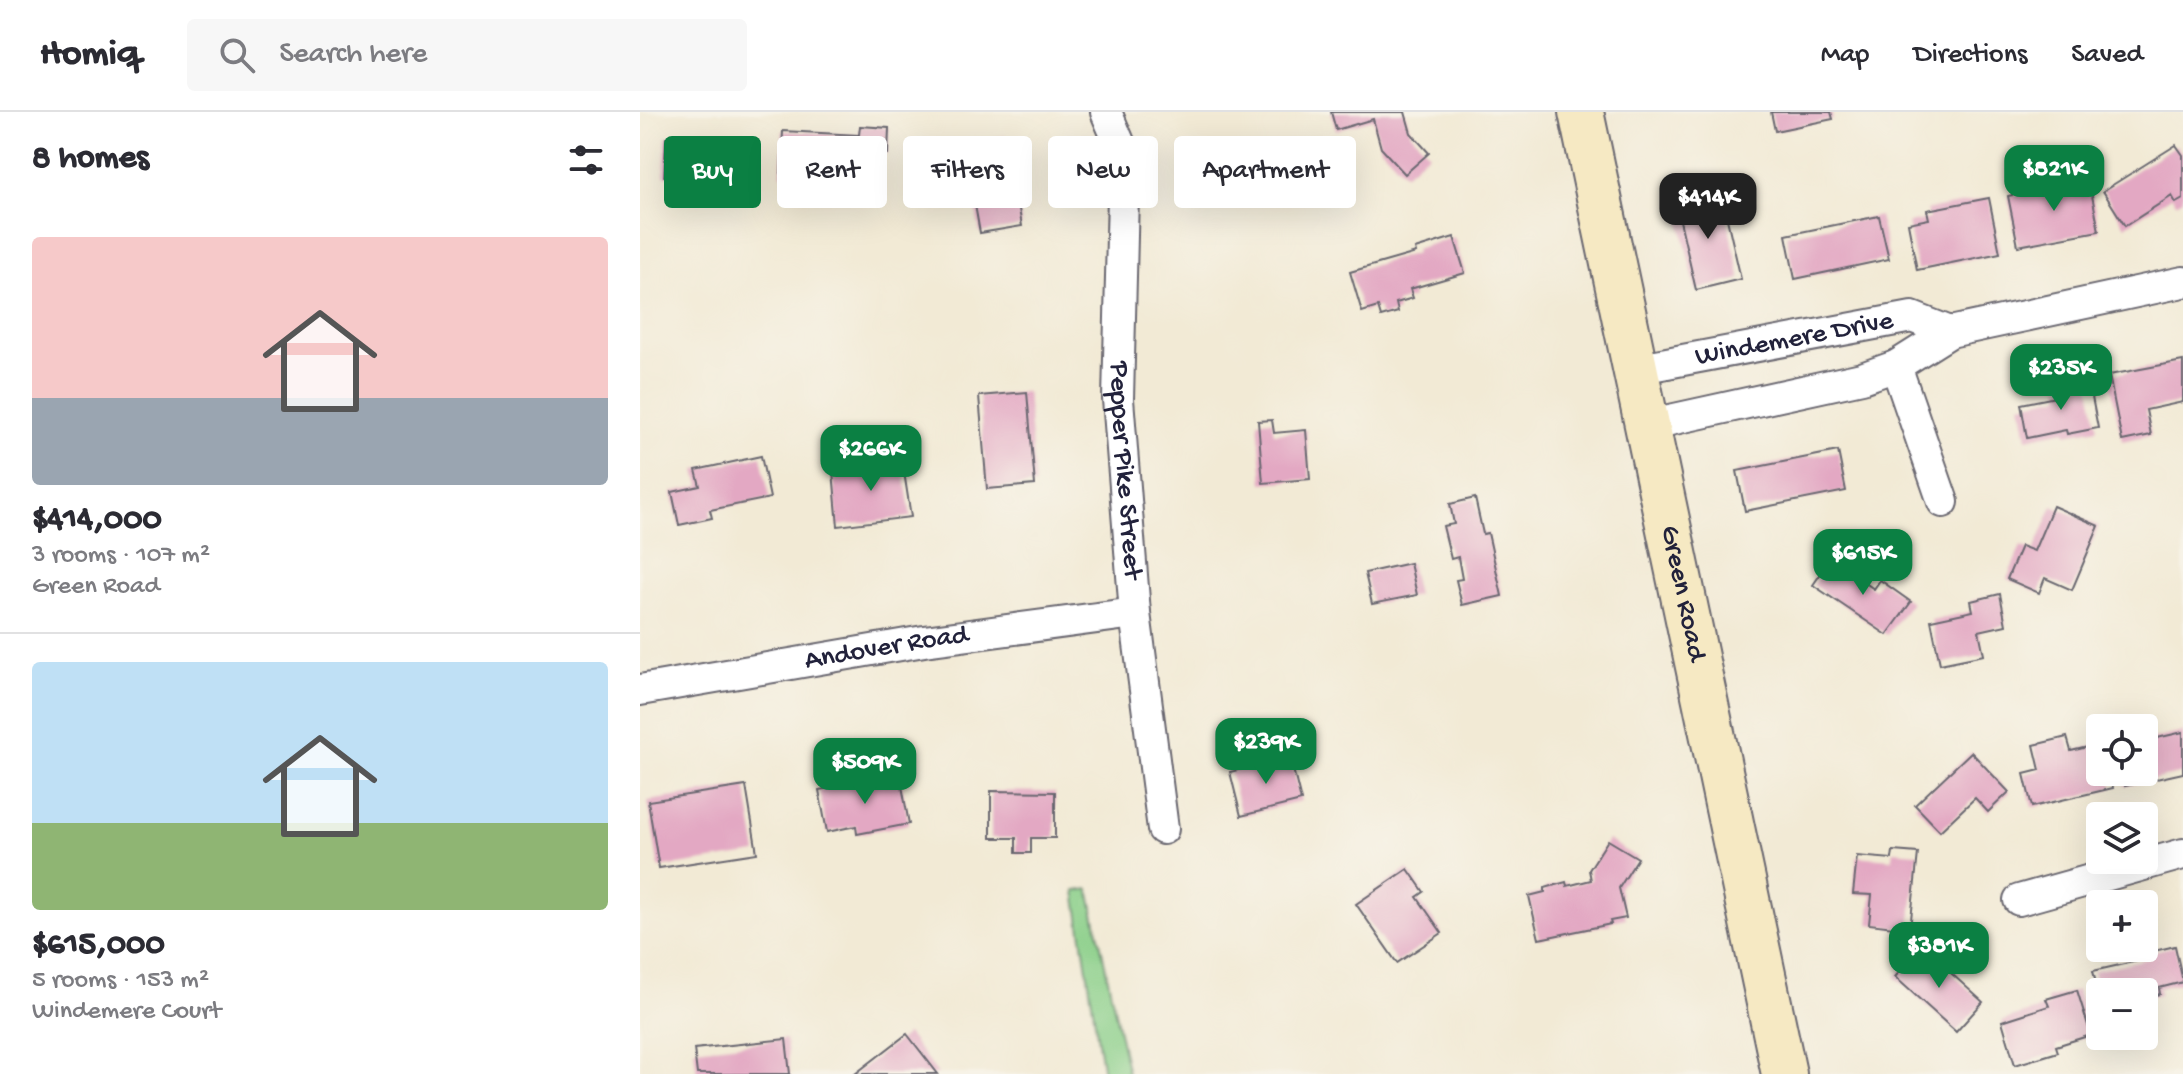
<!DOCTYPE html>
<html lang="en">
<head>
<meta charset="utf-8">
<style>
  :root { --surface:#fff; --page:#f7f7f7; --text:#2b2b33; --muted:#7c7c81; --line:#e1e1e2; --accent:#0b8043 }
  body { margin:0; font-family:"Gochi Hand",sans-serif; background:var(--page); color:var(--text); height:100vh; display:flex; flex-direction:column; font-size:30px; white-space:nowrap }
  * { box-sizing:border-box; margin:0 }
  p { font-size:26px; color:var(--muted) }
  .icon { flex:none; width:44px; height:44px; fill:none; stroke:currentColor; stroke-width:2; stroke-linecap:round; stroke-linejoin:round }
  .map { position:relative; flex:1; overflow:hidden }
  .details { display:flex; flex-direction:column; background:var(--surface); width:640px }
  .details>* { flex:none }
  .top-card { position:absolute; left:24px; top:24px; width:760px; height:72px; display:flex; gap:16px }
  .controls { position:absolute; left:1446px; top:602px; display:grid; gap:16px }
  .controls a { display:grid; place-items:center; width:72px; height:72px; border-radius:8px; background:var(--surface); box-shadow:0 8px 32px #0002; font-size:40px }
  .price { position:absolute; translate:-50% -68px; padding:0 18px; border-radius:16px; background:var(--accent); color:#fff; font-size:26px; line-height:52px; filter:drop-shadow(0 2px 4px #0008) }
  .price::after { content:''; position:absolute; left:50%; top:48px; width:24px; height:18px; margin-left:-12px; background:inherit; clip-path:polygon(0 0,100% 0,50% 100%) }
  .price.active { background:#222; color:#fff }
  ul { padding:0; list-style:none }
  li { display:grid; align-content:center; gap:16px; height:424px; padding:0 32px }
  li+li { border-top:2px solid var(--line) }
  li span { display:grid; place-items:center; height:248px; border-radius:8px; color:#555 }
  li>.icon { margin-inline-start:auto }
  span .icon { width:144px; height:144px; fill:#fffc; stroke-width:1 }
  li b { font-size:34px }
  h2 { display:flex; justify-content:space-between; align-items:center; height:96px; padding:0 32px; font-size:34px }
  .pill { padding:0 28px; border-radius:8px; background:var(--surface); box-shadow:0 8px 32px #0002; font-size:28px; line-height:72px }
  .pill.active { background:var(--accent); color:#fff }
  header { display:flex; align-items:center; gap:48px; box-sizing:border-box; height:112px; padding:0 40px; background:var(--surface); border-bottom:2px solid var(--line) }
  header strong { font-size:38px }
  nav { display:flex; gap:44px; margin-inline-start:auto; font-size:28px }
  .search { width:560px; height:72px; background:var(--page); display:flex; align-items:center; gap:20px; box-sizing:border-box; padding:0 28px; border-radius:8px; color:var(--muted); font-size:30px }
  main { display:flex; flex:1; min-height:0 }
  .map>svg:first-child { display:block }
  .green { fill:#8acf89; stroke:#567862; stroke-width:2 }
  .building { fill:#e3a8c3 }
  .lines { fill:none; stroke-linecap:round; stroke-linejoin:round }
  .street-casing { stroke:#6b6871; stroke-width:34 }
  .secondary-casing { stroke:#6b6871; stroke-width:48 }
  .street { stroke:#fff; stroke-width:30 }
  .secondary { stroke:#f6e9c3; stroke-width:44 }
  .labels { text-anchor:middle; dominant-baseline:central; stroke-width:8; stroke-linejoin:round; paint-order:stroke }
  .street-label { font-size:28px; fill:#22223b; stroke:#f7f3e8 }
</style>
</head>
<body>
<header>
<strong>Homiq</strong>
<div class="search"><svg class="icon" aria-label="search" viewBox="0 0 24 24"><circle cx="10" cy="10" r="6"/><path d="M15 15l6 6"/></svg>Search here</div>
<nav><a>Map</a><a>Directions</a><a>Saved</a></nav>
</header>
<main>
<section class="details">
<h2>8 homes<svg class="icon" aria-label="filters" viewBox="0 0 24 24"><path d="M4 7h16M4 17h16"/><circle cx="9" cy="7" r="2"/><circle cx="15" cy="17" r="2"/></svg></h2>
<ul>
<li><span style="background:linear-gradient(#f6c9c9 65%,#9aa5b1 0)"><svg class="icon" aria-label="home" viewBox="0 0 24 24"><path d="M3 11l9-7 9 7M6 9v11h12V9"/></svg></span><div><b>$414,000</b><p>3 rooms · 107 m²</p><p>Green Road</p></div></li>
<li><span style="background:linear-gradient(#bfe0f5 65%,#8fb573 0)"><svg class="icon" aria-label="home" viewBox="0 0 24 24"><path d="M3 11l9-7 9 7M6 9v11h12V9"/></svg></span><div><b>$615,000</b><p>5 rooms · 153 m²</p><p>Windemere Court</p></div></li>
</ul>
</section>
<div class="map">
<svg width="1543" height="962" viewBox="0 0 1543 962">
  <rect width="100%" height="100%" fill="#f7f3e8"/>
  <filter id="ink" filterUnits="userSpaceOnUse"><feTurbulence type="fractalNoise" baseFrequency=".0125" numOctaves="2"/><feDisplacementMap in="SourceGraphic" scale="16" xChannelSelector="R" yChannelSelector="G"/><feConvolveMatrix kernelMatrix="1 2 1 2 8 2 1 2 1" color-interpolation-filters="sRGB"/></filter>
  <filter id="wash" filterUnits="userSpaceOnUse"><feTurbulence type="fractalNoise" baseFrequency=".006" numOctaves="4" result="noise"/><feDisplacementMap in="SourceGraphic" scale="32" xChannelSelector="R" yChannelSelector="G"/><feGaussianBlur stdDeviation="1.8" result="paint"/><feColorMatrix in="noise" values="0 0 0 0 0 0 0 0 0 0 0 0 0 0 0 0 0 1.4 0 .05"/><feComposite in="paint" operator="in"/></filter>
  <g filter="url(#wash)">
    <rect width="100%" height="100%" fill="#f2ead5"/>
    <path class="green" d="M 449,777 L 488,962 L 463,962 L 435,779 Z"/>
    <g id="blocks">
      <g class="building">
        <path d="M 691,0 L 765,0 L 771,21 L 789,41 L 765,62 L 741,36 L 733,7 L 696,18 Z"/>
        <path d="M 1131,0 L 1191,0 L 1193,7 L 1135,19 Z"/>
        <path d="M 220,14 L 249,16 L 248,42 L 229,41 L 227,68 L 141,63 L 143,19 L 219,23 Z"/>
        <path d="M 366,24 L 382,114 L 340,121 L 324,31 Z"/>
        <path d="M 26,25 L 113,31 L 110,70 L 24,64 Z"/>
        <path d="M 1536,33 L 1543,43 L 1543,87 L 1536,91 L 1532,84 L 1485,114 L 1463,79 Z"/>
        <path d="M 1449,68 L 1459,119 L 1378,134 L 1368,84 Z"/>
        <path d="M 1081,81 L 1101,167 L 1056,178 L 1036,91 Z"/>
        <path d="M 1349,86 L 1360,141 L 1277,158 L 1268,111 L 1289,107 L 1287,98 Z"/>
        <path d="M 1239,104 L 1249,147 L 1155,167 L 1146,123 Z"/>
        <path d="M 814,125 L 825,161 L 770,177 L 773,186 L 756,191 L 758,200 L 741,205 L 738,195 L 722,200 L 710,160 L 776,141 L 775,137 Z"/>
        <path d="M 1543,249 L 1543,290 L 1506,298 L 1511,323 L 1482,329 L 1469,263 Z"/>
        <path d="M 1449,270 L 1458,316 L 1427,322 L 1426,318 L 1387,326 L 1381,292 L 1421,284 L 1419,275 Z"/>
        <path d="M 387,280 L 395,373 L 347,377 L 339,284 Z"/>
        <path d="M 632,308 L 634,321 L 666,318 L 670,367 L 623,371 L 618,309 Z"/>
        <path d="M 1198,339 L 1206,379 L 1105,399 L 1097,359 Z"/>
        <path d="M 121,344 L 130,386 L 70,398 L 72,406 L 39,413 L 32,380 L 60,374 L 56,358 Z"/>
        <path d="M 262,347 L 271,405 L 198,414 L 193,359 Z"/>
        <path d="M 835,386 L 843,422 L 848,421 L 862,484 L 822,493 L 816,468 L 822,467 L 818,445 L 811,447 L 803,414 L 814,412 L 810,392 Z"/>
        <path d="M 1413,394 L 1459,414 L 1432,478 L 1405,466 L 1399,481 L 1367,467 L 1381,434 L 1394,439 Z"/>
        <path d="M 1191,447 L 1234,477 L 1240,468 L 1271,490 L 1247,523 L 1173,473 Z"/>
        <path d="M 770,451 L 777,483 L 732,492 L 725,461 Z"/>
        <path d="M 1360,482 L 1366,513 L 1339,519 L 1344,543 L 1300,552 L 1291,508 L 1333,499 L 1331,489 Z"/>
        <path d="M 1543,620 L 1543,661 L 1485,674 L 1482,660 L 1504,660 L 1504,629 Z"/>
        <path d="M 1427,625 L 1431,639 L 1460,632 L 1460,660 L 1469,660 L 1473,676 L 1392,695 L 1384,662 L 1400,658 L 1394,633 Z"/>
        <path d="M 1331,640 L 1369,680 L 1348,700 L 1335,686 L 1300,719 L 1275,693 Z"/>
        <path d="M 650,645 L 661,689 L 601,704 L 590,660 Z"/>
        <path d="M 260,663 L 269,712 L 217,722 L 216,714 L 187,720 L 179,678 Z"/>
        <path d="M 106,674 L 117,741 L 19,756 L 8,689 Z"/>
        <path d="M 351,679 L 415,680 L 415,726 L 391,726 L 391,741 L 376,741 L 376,726 L 351,726 Z"/>
        <path d="M 968,728 L 998,746 L 979,776 L 986,806 L 970,809 L 971,812 L 899,827 L 889,784 L 905,780 L 905,776 L 926,770 L 927,774 L 951,768 L 949,758 Z"/>
        <path d="M 1253,739 L 1278,741 L 1270,817 L 1229,812 L 1232,783 L 1213,782 L 1217,744 L 1252,747 Z"/>
        <path d="M 768,757 L 784,780 L 777,785 L 802,821 L 757,851 L 716,792 Z"/>
        <path d="M 1535,834 L 1543,870 L 1519,876 L 1520,882 L 1504,886 L 1504,880 L 1458,880 L 1453,859 L 1511,846 L 1510,840 Z"/>
        <path d="M 1282,835 L 1343,890 L 1316,920 L 1255,865 Z"/>
        <path d="M 1437,878 L 1451,923 L 1416,934 L 1418,940 L 1375,953 L 1362,909 L 1409,894 L 1406,887 Z"/>
        <path d="M 267,922 L 298,962 L 215,962 Z"/>
        <path d="M 146,927 L 150,962 L 57,962 L 54,937 Z"/>
      </g>
    </g>
  </g>
  <g filter="url(#ink)">
    <use href="#blocks" fill-opacity="0" stroke="#6b6871" stroke-width="2"/>
    <g class="lines">
      <defs>
        <g id="street">
          <path id="s1" d="M 466,0 L 484,42 L 478,287 L 495,501 L 523,717"/>
          <path d="M 1256,254 L 1303,390"/>
          <path id="s2" d="M 995,257 L 1272,205 L 1310,220"/>
          <path d="M 1007,313 L 1222,266 L 1256,254 L 1310,220 L 1543,170"/>
          <path id="s3" d="M 0,578 L 284,529 L 495,501"/>
          <path d="M 1379,788 L 1543,742"/>
        </g>
        <g id="secondary">
          <path id="s4" d="M 941,0 L 1144,962"/>
        </g>
      </defs>
      <use href="#street" class="street-casing"/>
      <use href="#secondary" class="secondary-casing"/>
      <use href="#street" class="street"/>
      <use href="#secondary" class="secondary"/>
    </g>
  </g>
  <g class="labels">
    <g class="street-label">
      <text stroke="none"><textPath href="#s2" startOffset="162">Windemere Drive</textPath></text>
      <text stroke="none"><textPath href="#s1" startOffset="362">Pepper Pike Street</textPath></text>
      <text stroke="none"><textPath href="#s4" startOffset="492">Green Road</textPath></text>
      <text stroke="none"><textPath href="#s3" startOffset="250">Andover Road</textPath></text>
    </g>
  </g>
</svg>
<div class="controls">
<a><svg class="icon" aria-label="locate" viewBox="0 0 24 24"><circle cx="12" cy="12" r="6"/><path d="M12 2v4M12 18v4M2 12h4M18 12h4"/></svg></a>
<a><svg class="icon" aria-label="layers" viewBox="0 0 24 24"><path d="M12 4l9 5-9 5-9-5zM3 14l9 5 9-5"/></svg></a>
<a>+</a>
<a>−</a>
</div>
<b class="price" style="left:1414px;top:101px">$821K</b>
<b class="price active" style="left:1068px;top:129px">$414K</b>
<b class="price" style="left:1421px;top:300px">$235K</b>
<b class="price" style="left:231px;top:381px">$266K</b>
<b class="price" style="left:1223px;top:485px">$615K</b>
<b class="price" style="left:626px;top:674px">$239K</b>
<b class="price" style="left:225px;top:694px">$509K</b>
<b class="price" style="left:1299px;top:878px">$381K</b>
<div class="top-card">
<a class="pill active">Buy</a>
<a class="pill">Rent</a>
<a class="pill">Filters</a>
<a class="pill">New</a>
<a class="pill">Apartment</a>
</div>
</div>
</main>
</body>
</html>
